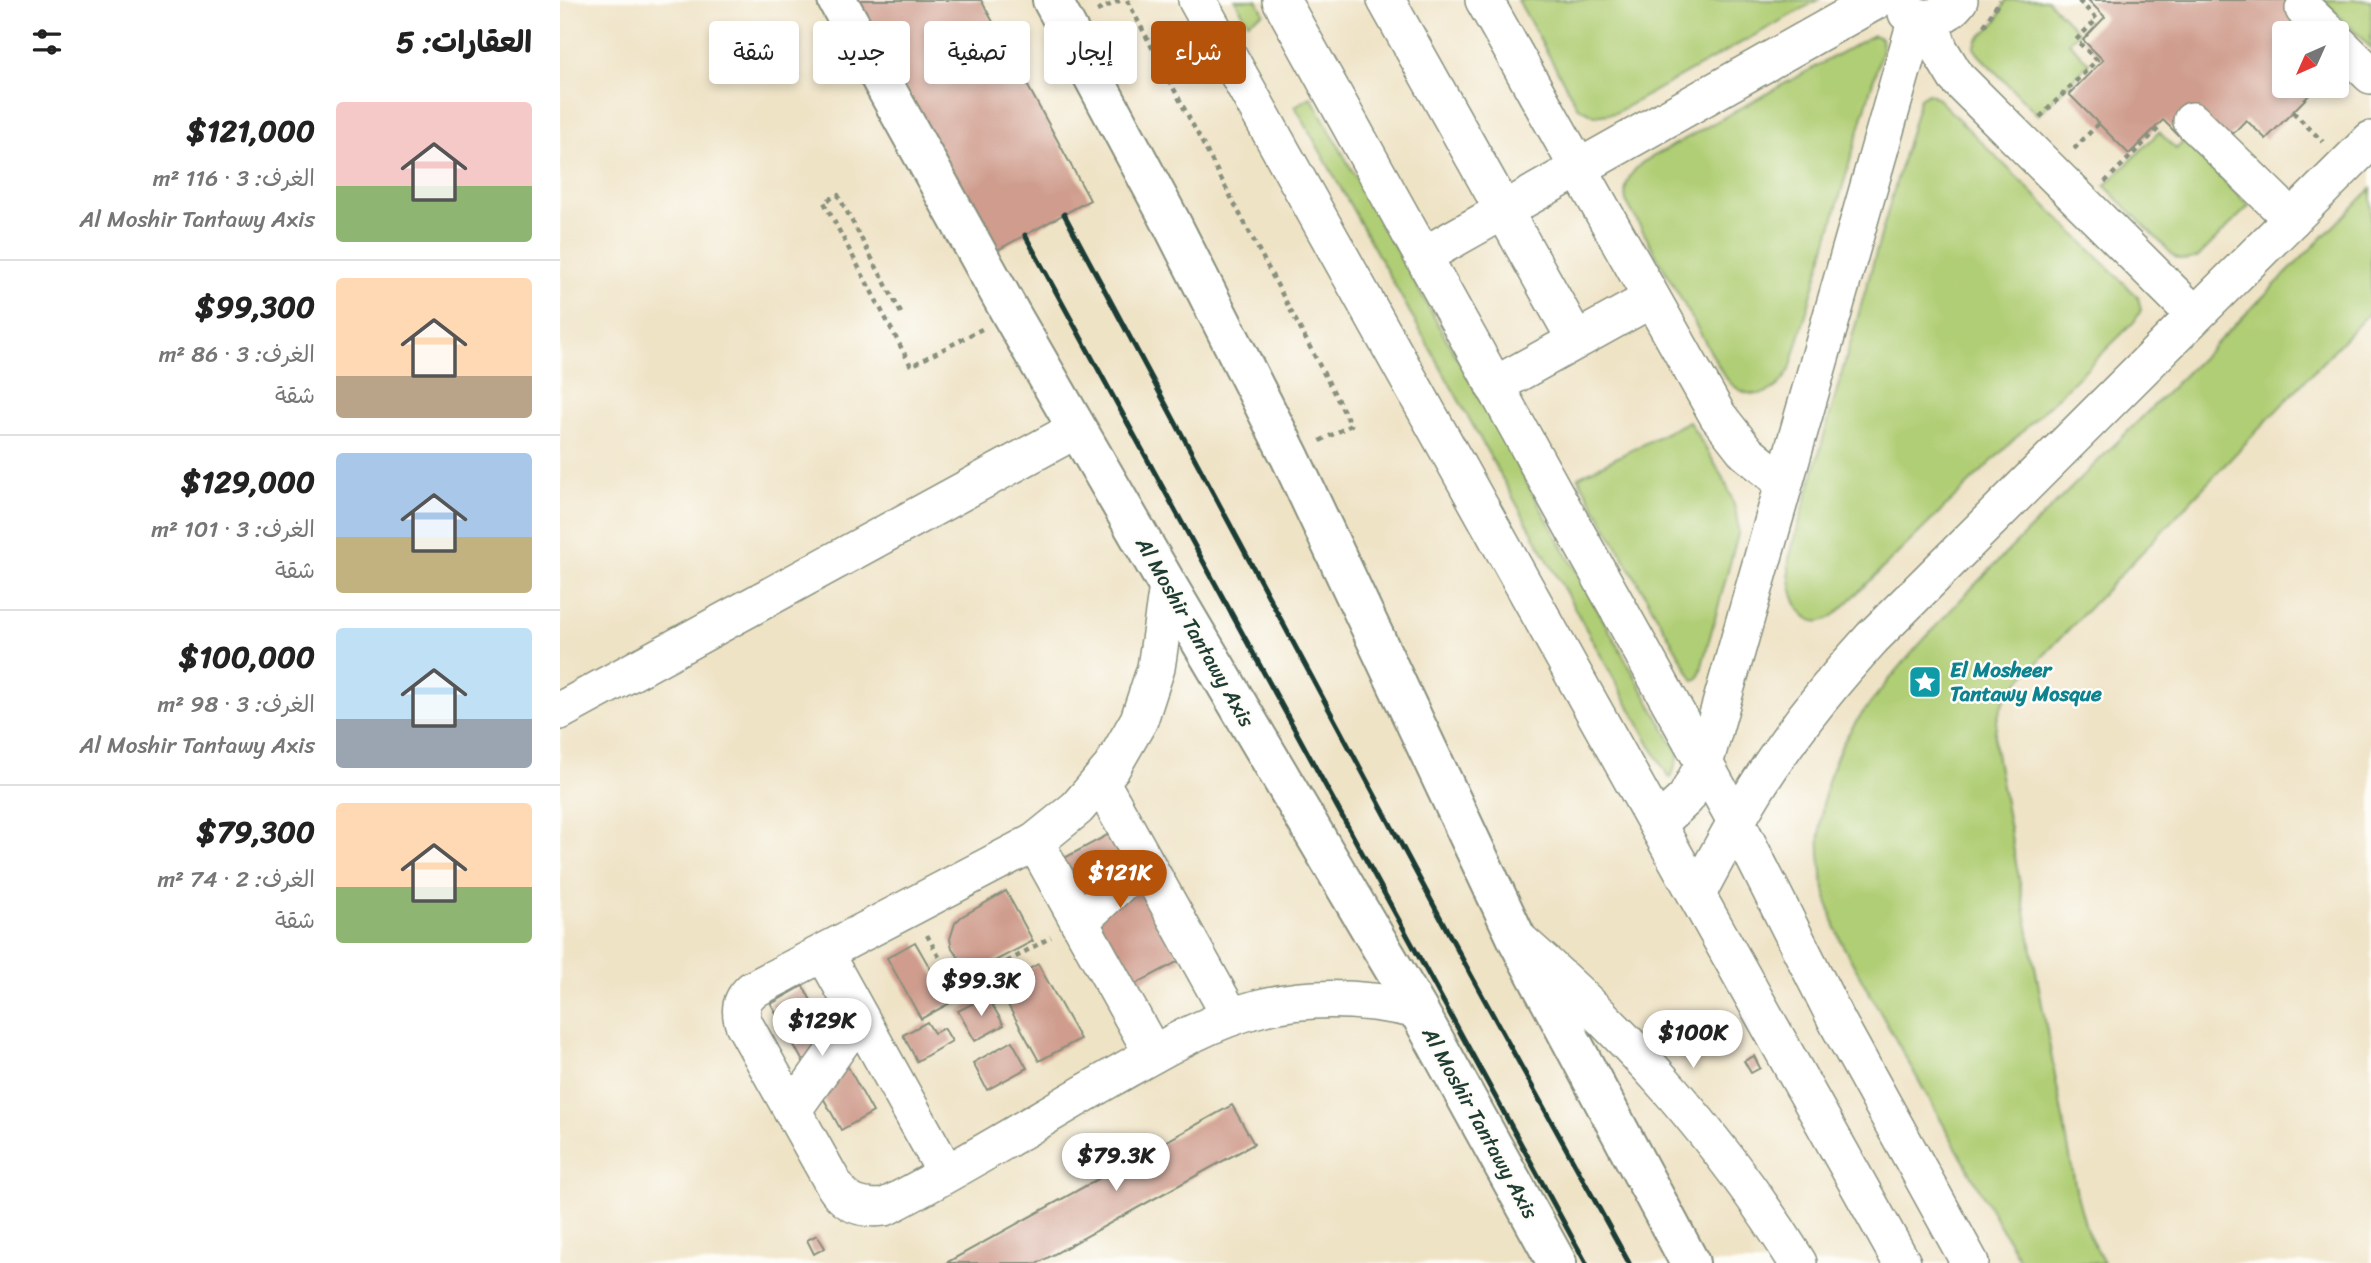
<!DOCTYPE html>
<html lang="ar">
<head>
<meta charset="utf-8">
<style>
  :root { --surface:#fff; --page:#f6f6f6; --text:#222; --muted:#767676; --line:#e0e0e0; --accent:#b45309 }
  body { margin:0; font-family:Sriracha,"Playpen Sans Arabic",sans-serif; background:var(--page); color:var(--text); direction:rtl; height:100vh; display:flex; flex-direction:column; font-size:26px; white-space:nowrap }
  * { box-sizing:border-box; margin:0 }
  p { font-size:23px; color:var(--muted) }
  .icon { flex:none; width:38px; height:38px; fill:none; stroke:currentColor; stroke-width:2; stroke-linecap:round; stroke-linejoin:round }
  .map { position:relative; flex:1; overflow:hidden; direction:ltr }
  .details { display:flex; flex-direction:column; background:var(--surface); width:560px }
  .details>* { flex:none }
  .top-card { position:absolute; left:21px; top:21px; width:665px; height:63px; direction:rtl; display:flex; gap:14px }
  .needle { width:46px; rotate:225deg }
  .controls { position:absolute; left:1712px; top:21px; display:grid; gap:14px }
  .controls a { display:grid; place-items:center; width:77px; height:77px; border-radius:7px; background:var(--surface); box-shadow:0 4px 10px #0003; font-size:35px }
  .price { position:absolute; translate:-50% -60px; padding:0 16px; border-radius:24px; background:#fff; color:#222; font-size:23px; line-height:46px; filter:drop-shadow(0 2px 4px #0008) }
  .price::after { content:''; position:absolute; left:50%; top:42px; width:21px; height:16px; margin-left:-10px; background:inherit; clip-path:polygon(0 0,100% 0,50% 100%) }
  .price.selected { background:var(--accent); color:#fff }
  ul { padding:0; list-style:none }
  li { display:flex; align-items:center; gap:21px; height:175px; padding:0 28px }
  li+li { border-top:2px solid var(--line) }
  li span { display:grid; place-items:center; flex:none; width:196px; height:140px; border-radius:7px; color:#555 }
  li>.icon { margin-inline-start:auto }
  span .icon { width:84px; height:84px; fill:#fffc; stroke-width:1 }
  li b { font-size:30px }
  h2 { display:flex; justify-content:space-between; align-items:center; height:84px; padding:0 28px; font-size:30px }
  .chip { padding:0 24px; border-radius:7px; background:var(--surface); box-shadow:0 4px 10px #0003; font-size:24px; line-height:63px }
  .chip.selected { background:var(--accent); color:#fff }
  main { display:flex; flex:1; min-height:0 }
  .map>svg:first-child { display:block }
  .green { fill:#b0ce75; stroke:#688654; stroke-width:2 }
  .building { fill:#cf9c8d }
  .lines { fill:none; stroke-linecap:round; stroke-linejoin:round }
  .minor-casing { stroke:#87907d; stroke-width:40 }
  .highway-casing { stroke:#87907d; stroke-width:42 }
  .path { stroke:#87907d; stroke-width:4.5; stroke-dasharray:5 5; stroke-linecap:butt }
  .minor { stroke:#fff; stroke-width:37 }
  .highway { stroke:#fff; stroke-width:38 }
  .rail { stroke:#1f3d34; stroke-width:5 }
  .labels { text-anchor:middle; dominant-baseline:central; stroke-width:5; stroke-linejoin:round; paint-order:stroke }
  .street-label { font-size:21px; fill:#1f3d34; stroke:#fdfcf7 }
  .culture-label { font-size:21px; font-weight:bold; fill:#0d838f; stroke:#fdfcf7; text-anchor:start }
</style>
</head>
<body>
<main>
<div class="map">
<svg width="1811" height="1263" viewBox="0 0 1811 1263">
  <rect width="100%" height="100%" fill="#fdfcf7"/>
  <filter id="ink" filterUnits="userSpaceOnUse"><feTurbulence type="fractalNoise" baseFrequency=".0143" numOctaves="2"/><feDisplacementMap in="SourceGraphic" scale="14" xChannelSelector="R" yChannelSelector="G"/><feConvolveMatrix kernelMatrix="1 2 1 2 8 2 1 2 1" color-interpolation-filters="sRGB"/></filter>
  <filter id="wash" filterUnits="userSpaceOnUse"><feTurbulence type="fractalNoise" baseFrequency=".00686" numOctaves="4" result="noise"/><feDisplacementMap in="SourceGraphic" scale="28" xChannelSelector="R" yChannelSelector="G"/><feGaussianBlur stdDeviation="1.57" result="paint"/><feColorMatrix in="noise" values="0 0 0 0 0 0 0 0 0 0 0 0 0 0 0 0 0 1.4 0 .05"/><feComposite in="paint" operator="in"/></filter>
  <g filter="url(#wash)">
    <rect width="100%" height="100%" fill="#efe3c6"/>
    <g class="green">
      <path d="M 675,0 L 697,0 L 704,13 L 688,22 Z"/>
      <path d="M 958,0 L 1258,0 L 1055,113 L 1035,116 L 1017,106 Z"/>
      <path d="M 1446,0 L 1487,0 L 1519,32 L 1509,42 L 1529,63 L 1478,115 L 1419,55 L 1414,48 L 1417,40 L 1437,21 Z"/>
      <path d="M 1763,0 L 1811,0 L 1811,48 Z"/>
      <path d="M 1313,35 L 1321,38 L 1322,50 L 1231,366 C 1217,401 1181,404 1162,372 L 1066,201 C 1063,184 1070,173 1083,162 Z"/>
      <path d="M 1368,93 L 1376,97 L 1578,297 L 1581,310 L 1574,322 L 1277,613 C 1240,643 1227,585 1229,559 L 1360,98 Z"/>
      <path d="M 751,97 L 1119,755 L 1111,778 L 1108,776 L 735,106 Z"/>
      <path d="M 1599,132 L 1616,149 L 1624,141 L 1689,206 L 1639,256 C 1630,261 1623,261 1615,257 L 1545,186 Z"/>
      <path d="M 1811,189 L 1811,311 L 1452,689 C 1438,707 1434,725 1435,748 L 1517,1195 L 1527,1231 L 1544,1263 L 1461,1263 L 1282,944 C 1255,880 1251,813 1280,749 C 1292,724 1311,702 1329,680 C 1375,624 1426,573 1477,522 C 1588,411 1700,300 1811,189 Z"/>
      <path d="M 1129,421 C 1149,457 1179,492 1178,534 L 1139,677 L 1134,681 L 1018,477 Z"/>
    </g>
    <g id="blocks">
      <g class="building">
        <path d="M 296,0 L 421,0 L 530,200 L 434,252 Z"/>
        <path d="M 1528,0 L 1753,0 L 1757,33 L 1724,33 L 1724,86 L 1758,86 L 1706,139 L 1686,120 L 1667,140 L 1640,113 L 1618,135 L 1603,120 L 1569,154 L 1509,94 L 1543,60 L 1523,40 L 1545,17 Z"/>
        <path d="M 551,833 L 621,960 L 570,987 L 499,861 Z"/>
        <path d="M 446,891 L 473,941 L 427,965 L 419,967 L 402,962 L 392,948 L 390,939 L 395,923 L 401,917 Z"/>
        <path d="M 355,942 L 390,1003 L 361,1019 L 327,958 Z"/>
        <path d="M 478,964 L 520,1039 L 479,1061 L 438,987 Z"/>
        <path d="M 243,986 L 313,1112 L 281,1130 L 211,1004 Z"/>
        <path d="M 427,996 L 444,1025 L 415,1041 L 398,1011 Z"/>
        <path d="M 367,1022 L 374,1033 L 384,1028 L 392,1041 L 357,1061 L 343,1035 Z"/>
        <path d="M 452,1041 L 467,1068 L 427,1090 L 413,1063 Z"/>
        <path d="M 1194,1056 L 1200,1068 L 1191,1073 L 1184,1061 Z"/>
        <path d="M 672,1105 L 694,1144 L 590,1201 L 478,1263 L 386,1263 Z"/>
        <path d="M 257,1235 L 265,1248 L 254,1254 L 247,1240 Z"/>
      </g>
    </g>
  </g>
  <g filter="url(#ink)">
    <use href="#blocks" fill-opacity="0" stroke="#87907d" stroke-width="2"/>
    <g class="lines">
      <defs>
        <g id="minor">
          <path d="M 637,0 L 1342,1263"/>
          <path d="M 721,0 L 1176,821 L 1279,1025 L 1410,1263"/>
          <path d="M 826,0 L 1016,340"/>
          <path d="M 924,0 L 1158,416 L 1187,453 L 1224,483"/>
          <path d="M 1744,9 L 1769,33"/>
          <path d="M 1347,13 C 1366,23 1386,18 1399,0"/>
          <path d="M 1369,19 L 1379,49 L 1396,77 L 1635,315"/>
          <path d="M 1776,41 L 1811,75"/>
          <path d="M 1632,121 L 1732,219"/>
          <path d="M 863,256 L 1317,0"/>
          <path d="M 934,386 L 1091,299"/>
          <path d="M 608,586 L 596,668 L 579,720 L 552,767 L 517,808 L 475,842 L 192,990 C 181,1000 179,1010 184,1024 L 273,1183 C 285,1204 301,1210 325,1207 C 402,1168 476,1121 551,1078 C 599,1051 646,1022 700,1008 C 752,995 806,998 858,1010"/>
          <path d="M 0,711 L 517,429"/>
          <path d="M 540,781 L 671,1017"/>
          <path d="M 1098,824 L 1126,798 L 1144,764 L 1357,18"/>
          <path d="M 475,842 L 593,1054"/>
          <path d="M 1137,894 C 1157,856 1177,818 1200,782 C 1233,730 1271,683 1312,638 L 1811,140"/>
          <path d="M 519,922 L 584,861"/>
          <path d="M 961,942 C 1072,1039 1160,1138 1238,1263"/>
          <path d="M 264,953 L 386,1173"/>
          <path d="M 232,1111 L 299,1017"/>
        </g>
        <g id="highway">
          <path d="M 277,0 L 451,314 L 608,586 L 858,1010 L 997,1263"/>
          <path d="M 492,0 L 611,222 L 730,457 L 957,939 L 1130,1263"/>
        </g>
      </defs>
      <use href="#minor" class="minor-casing"/>
      <use href="#highway" class="highway-casing"/>
      <g class="path">
        <path d="M 567,0 L 791,425 L 758,442"/>
        <path d="M 537,11 L 561,0"/>
        <path d="M 1424,26 L 1440,0"/>
        <path d="M 1733,112 L 1763,142"/>
        <path d="M 1480,117 L 1537,60 L 1516,40 L 1537,19 L 1518,0"/>
        <path d="M 1514,149 L 1538,124"/>
        <path d="M 1545,182 L 1601,126"/>
        <path d="M 341,313 L 278,195 L 264,202 L 351,366 L 422,329"/>
        <path d="M 367,935 L 397,990 L 491,937"/>
      </g>
      <use href="#minor" class="minor"/>
      <use href="#highway" class="highway"/>
      <g class="rail">
        <path d="M 504,214 L 911,975 L 1069,1263"/>
        <path d="M 465,235 L 1026,1263"/>
      </g>
    </g>
  </g>
  <defs>
    <symbol id="sight-square" viewBox="-11 -11 22 22"><rect x="-9" y="-9" width="18" height="18" rx="4" fill="#0f9aa8" stroke="#fdfcf7"/><path d="M0-6L1.8-2.2L6-1.7L2.9 1.2L3.7 5.4L0 3.3L-3.7 5.4L-2.9 1.2L-6-1.7L-1.8-2.2Z" fill="#fff"/></symbol>
  </defs>
  <g fill-rule="evenodd">
    <use href="#sight-square" x="1346" y="663" width="38" height="38"/>
  </g>
  <g class="labels">
    <g class="street-label">
      <text transform="translate(635 632) rotate(60)">Al Moshir Tantawy Axis</text>
      <text transform="translate(920 1123) rotate(61)">Al Moshir Tantawy Axis</text>
    </g>
    <g class="culture-label">
      <text x="1390" y="670">El Mosheer<tspan x="1390" dy="24">Tantawy Mosque</tspan></text>
    </g>
  </g>
</svg>
<div class="controls">
<a><svg class="needle" viewBox="-14 -14 28 28"><path d="M0-13l5 13h-10z" fill="#e53935"/><path d="M0 13l5-13h-10z" fill="#767676"/></svg></a>
</div>
<b class="price selected" style="left:560px;top:910px">$121K</b>
<b class="price" style="left:421px;top:1018px">$99.3K</b>
<b class="price" style="left:262px;top:1058px">$129K</b>
<b class="price" style="left:1133px;top:1070px">$100K</b>
<b class="price" style="left:556px;top:1193px">$79.3K</b>
<div class="top-card">
<a class="chip selected">شراء</a>
<a class="chip">إيجار</a>
<a class="chip">تصفية</a>
<a class="chip">جديد</a>
<a class="chip">شقة</a>
</div>
</div>
<section class="details">
<h2>العقارات: 5<svg class="icon" aria-label="filters" viewBox="0 0 24 24"><path d="M4 7h16M4 17h16"/><circle cx="9" cy="7" r="2"/><circle cx="15" cy="17" r="2"/></svg></h2>
<ul>
<li><span style="background:linear-gradient(#f6c9c9 60%,#8fb573 0)"><svg class="icon" aria-label="home" viewBox="0 0 24 24"><path d="M3 11l9-7 9 7M6 9v11h12V9"/></svg></span><div><b>$121,000</b><p>الغرف: 3 · 116 m²</p><p>Al Moshir Tantawy Axis</p></div></li>
<li><span style="background:linear-gradient(#ffd9b3 70%,#b9a48a 0)"><svg class="icon" aria-label="home" viewBox="0 0 24 24"><path d="M3 11l9-7 9 7M6 9v11h12V9"/></svg></span><div><b>$99,300</b><p>الغرف: 3 · 86 m²</p><p>شقة</p></div></li>
<li><span style="background:linear-gradient(#a9c7e8 60%,#c2b280 0)"><svg class="icon" aria-label="home" viewBox="0 0 24 24"><path d="M3 11l9-7 9 7M6 9v11h12V9"/></svg></span><div><b>$129,000</b><p>الغرف: 3 · 101 m²</p><p>شقة</p></div></li>
<li><span style="background:linear-gradient(#bfe0f5 65%,#9aa5b1 0)"><svg class="icon" aria-label="home" viewBox="0 0 24 24"><path d="M3 11l9-7 9 7M6 9v11h12V9"/></svg></span><div><b>$100,000</b><p>الغرف: 3 · 98 m²</p><p>Al Moshir Tantawy Axis</p></div></li>
<li><span style="background:linear-gradient(#ffd9b3 60%,#8fb573 0)"><svg class="icon" aria-label="home" viewBox="0 0 24 24"><path d="M3 11l9-7 9 7M6 9v11h12V9"/></svg></span><div><b>$79,300</b><p>الغرف: 2 · 74 m²</p><p>شقة</p></div></li>
</ul>
</section>
</main>
</body>
</html>
